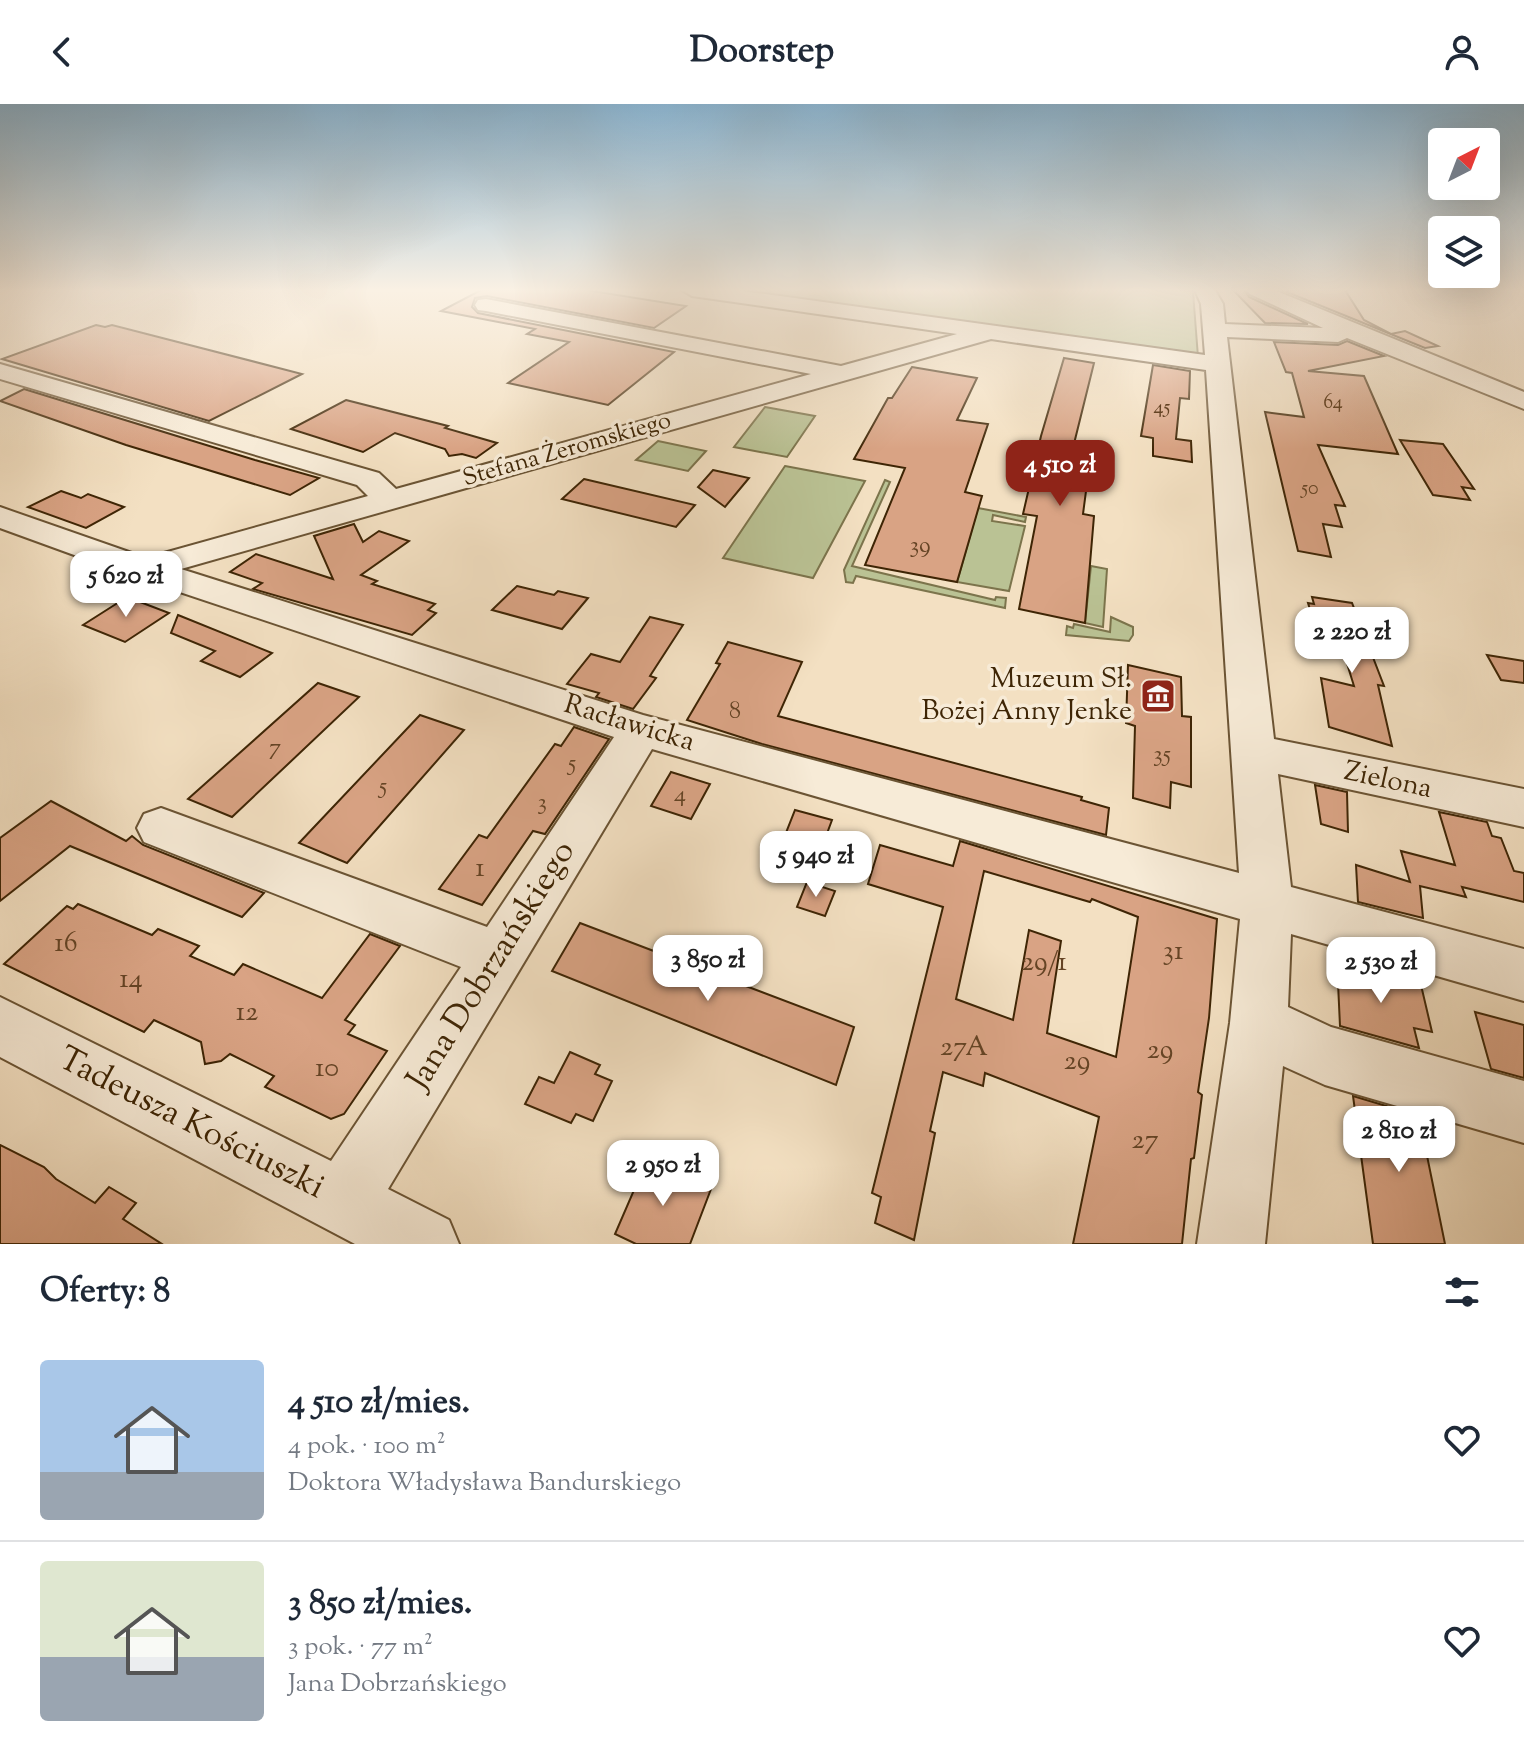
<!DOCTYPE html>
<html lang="pl">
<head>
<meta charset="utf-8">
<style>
  :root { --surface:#fff; --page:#f2f2f3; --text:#1f2937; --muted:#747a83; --line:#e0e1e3; --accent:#8f2418 }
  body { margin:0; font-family:"Sorts Mill Goudy",serif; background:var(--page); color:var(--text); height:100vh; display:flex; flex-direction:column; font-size:30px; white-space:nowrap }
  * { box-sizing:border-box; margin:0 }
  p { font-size:26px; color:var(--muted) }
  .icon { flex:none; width:44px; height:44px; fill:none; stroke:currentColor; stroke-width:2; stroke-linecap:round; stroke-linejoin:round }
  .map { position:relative; height:1140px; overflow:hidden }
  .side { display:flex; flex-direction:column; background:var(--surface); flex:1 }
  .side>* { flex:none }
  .needle { width:52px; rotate:42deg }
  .controls { position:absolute; left:1428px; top:24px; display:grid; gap:16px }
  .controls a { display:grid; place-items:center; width:72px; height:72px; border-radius:8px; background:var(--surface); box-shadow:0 8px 32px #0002; font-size:40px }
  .price { position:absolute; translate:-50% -68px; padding:0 18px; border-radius:16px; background:#fff; color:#222; font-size:26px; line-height:52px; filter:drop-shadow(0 2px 4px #0008) }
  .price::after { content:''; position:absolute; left:50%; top:48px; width:24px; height:18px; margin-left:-12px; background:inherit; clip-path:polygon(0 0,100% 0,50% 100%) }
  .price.active { background:var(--accent); color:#fff }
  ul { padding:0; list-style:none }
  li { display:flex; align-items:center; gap:24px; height:200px; padding:0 40px }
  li+li { border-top:2px solid var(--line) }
  li span { display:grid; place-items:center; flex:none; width:224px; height:160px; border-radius:8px; color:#555 }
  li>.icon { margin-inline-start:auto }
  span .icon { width:96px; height:96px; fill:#fffc; stroke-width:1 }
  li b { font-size:34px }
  h2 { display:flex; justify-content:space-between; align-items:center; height:96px; padding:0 40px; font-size:34px }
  header { display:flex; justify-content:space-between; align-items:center; height:104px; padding:0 40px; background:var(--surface); font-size:36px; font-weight:700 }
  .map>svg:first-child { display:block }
  .green { fill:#bac294; stroke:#7c744c; stroke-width:2 }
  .building { fill:#d9a384; stroke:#3e2505; stroke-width:2; fill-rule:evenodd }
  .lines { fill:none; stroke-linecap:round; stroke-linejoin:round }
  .minor-casing { stroke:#6b5434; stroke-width:4 }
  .minor { fill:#f7ebd7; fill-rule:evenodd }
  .labels { text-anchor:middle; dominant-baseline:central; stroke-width:7; stroke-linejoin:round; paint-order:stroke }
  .far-number-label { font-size:20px; fill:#654425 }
  .far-street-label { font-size:24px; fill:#3e2505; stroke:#f7ebd7 }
  .number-label { font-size:24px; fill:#654425 }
  .poi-label { font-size:28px; fill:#3e2505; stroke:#f7ebd7; text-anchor:end }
  .street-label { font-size:28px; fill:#3e2505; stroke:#f7ebd7 }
  .near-number-label { font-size:28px; fill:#654425 }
  .near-street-label { font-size:34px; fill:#3e2505; stroke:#f7ebd7 }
</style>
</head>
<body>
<header><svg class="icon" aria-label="back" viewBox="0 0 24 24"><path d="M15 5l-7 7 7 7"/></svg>Doorstep<svg class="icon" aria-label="person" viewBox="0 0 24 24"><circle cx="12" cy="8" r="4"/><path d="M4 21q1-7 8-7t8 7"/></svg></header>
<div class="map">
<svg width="1524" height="1140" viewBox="0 0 1524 1140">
  <rect width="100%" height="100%" fill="#f3e0c2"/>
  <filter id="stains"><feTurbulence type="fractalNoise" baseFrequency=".0025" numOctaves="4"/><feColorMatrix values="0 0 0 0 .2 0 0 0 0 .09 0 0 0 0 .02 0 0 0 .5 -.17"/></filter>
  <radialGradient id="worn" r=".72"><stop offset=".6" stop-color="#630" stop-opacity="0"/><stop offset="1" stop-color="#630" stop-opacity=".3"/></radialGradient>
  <g class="green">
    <path d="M 714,186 L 1190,186 L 1193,188 L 1198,253 Z"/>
    <path d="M 765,303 L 815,312 L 787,353 L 734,343 Z"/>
    <path d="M 658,337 L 706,347 L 688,367 L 636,356 Z"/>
    <path d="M 785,362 L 865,377 L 813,474 L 723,454 Z"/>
    <path d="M 885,376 L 890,378 L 852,462 L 995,496 L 996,493 L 1006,494 L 1005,504 L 856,472 L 853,479 L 846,478 L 844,466 Z"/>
    <path d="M 978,404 L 1026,413 L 1025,418 L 993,411 L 992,417 L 1025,422 L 1009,487 L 957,478 Z"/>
    <path d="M 1091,462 L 1107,465 L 1103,523 L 1085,519 Z"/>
    <path d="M 1111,513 L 1133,523 L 1133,531 L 1129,537 L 1066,531 L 1067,522 L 1073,524 L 1074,520 L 1110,528 Z"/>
  </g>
  <g class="building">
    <path d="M 481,186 L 586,186 L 686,202 L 654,224 L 487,192 L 475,194 L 472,203 L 478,209 L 674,248 L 608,301 L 508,279 L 569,238 L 527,230 L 535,225 L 441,207 Z"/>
    <path d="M 1233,186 L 1244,186 L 1249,193 L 1308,220 L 1265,219 Z"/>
    <path d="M 1282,186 L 1345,186 L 1364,216 L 1391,230 L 1405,227 L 1438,242 L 1425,244 Z"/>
    <path d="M 96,221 L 105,223 L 112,221 L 302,270 L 209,317 L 2,255 Z"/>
    <path d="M 1347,237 L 1384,252 L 1308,267 L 1364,272 L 1398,350 L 1318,341 L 1345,402 L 1335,401 L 1342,423 L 1323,420 L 1331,453 L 1298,447 L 1265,308 L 1304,313 L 1292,269 L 1286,268 L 1274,238 L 1338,241 Z"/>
    <path d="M 1064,254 L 1094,259 L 1067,368 L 1088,372 L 1083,410 L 1094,412 L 1085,519 L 1019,505 L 1037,412 L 1023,410 L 1041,332 Z"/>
    <path d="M 1153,261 L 1190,267 L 1189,295 L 1180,294 L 1176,335 L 1191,337 L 1192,358 L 1153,352 L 1153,334 L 1141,332 Z"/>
    <path d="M 912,263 L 977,274 L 957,316 L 988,320 L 965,388 L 982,392 L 957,478 L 865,461 L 905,364 L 854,355 L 888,294 L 892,294 Z"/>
    <path d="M 24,285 L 255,356 L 319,374 L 290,391 L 126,341 L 0,297 Z"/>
    <path d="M 346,296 L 448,322 L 445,324 L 497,339 L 476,354 L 462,350 L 449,352 L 445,345 L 395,329 L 363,348 L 291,325 Z"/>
    <path d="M 1400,336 L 1443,340 L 1474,385 L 1462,383 L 1470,396 L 1433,391 Z"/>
    <path d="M 713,366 L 749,374 L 725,403 L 698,383 Z"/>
    <path d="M 584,375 L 695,401 L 676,423 L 562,395 Z"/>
    <path d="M 61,387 L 81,394 L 88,390 L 124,403 L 86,424 L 28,403 Z"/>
    <path d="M 354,420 L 363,438 L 379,427 L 409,437 L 361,471 L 377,477 L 372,480 L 435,500 L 428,506 L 436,509 L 412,531 L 253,485 L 262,479 L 230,468 L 256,450 L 333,475 L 314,432 Z"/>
    <path d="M 517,482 L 554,491 L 558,487 L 588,494 L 562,525 L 492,506 Z"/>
    <path d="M 127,493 L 169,509 L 125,538 L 83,521 Z"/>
    <path d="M 1312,493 L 1352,499 L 1384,582 L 1378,581 L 1392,642 L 1329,623 L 1321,574 L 1354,582 L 1339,534 L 1318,531 L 1308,499 L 1314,500 Z"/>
    <path d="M 178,511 L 272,549 L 240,573 L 201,557 L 215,547 L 171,529 Z"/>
    <path d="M 650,513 L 683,521 L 650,572 L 656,574 L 633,605 L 596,593 L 599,589 L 567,580 L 591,550 L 620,558 Z"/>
    <path d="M 728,538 L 802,558 L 778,612 L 1082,693 L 1081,696 L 1109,704 L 1106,731 L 762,640 L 687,616 L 720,560 L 716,559 Z"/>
    <path d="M 1487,551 L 1524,557 L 1524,579 L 1501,576 Z"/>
    <path d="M 1128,561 L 1181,573 L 1182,612 L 1191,613 L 1191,683 L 1171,678 L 1170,704 L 1133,694 L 1135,622 L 1126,619 Z"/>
    <path d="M 318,579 L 359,593 L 232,713 L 188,695 Z"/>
    <path d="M 420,611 L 464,626 L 347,759 L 299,739 Z"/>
    <path d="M 574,623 L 609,635 L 545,730 L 533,727 L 482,801 L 439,785 L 479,731 L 487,734 L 555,640 L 561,642 Z"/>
    <path d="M 671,668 L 710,680 L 691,715 L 651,702 Z"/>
    <path d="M 1315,681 L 1347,688 L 1348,728 L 1321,720 Z"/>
    <path d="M 51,697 L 126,737 L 132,732 L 143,741 L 264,789 L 242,813 L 70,742 L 0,797 L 0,734 Z"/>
    <path d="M 795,706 L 832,716 L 819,751 L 782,739 Z"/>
    <path d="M 1439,708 L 1487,718 L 1492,732 L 1501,734 L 1514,767 L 1524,769 L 1524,798 L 1462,783 L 1466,793 L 1420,782 L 1423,814 L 1358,798 L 1356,761 L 1410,778 L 1401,747 L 1455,761 Z"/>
    <path d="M 960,737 L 1217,815 L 1209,914 L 1198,988 L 1202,991 L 1194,1054 L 1191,1055 L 1182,1140 L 1073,1140 L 1099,1013 L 985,969 L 983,982 L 943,968 L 930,1027 L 935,1029 L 914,1136 L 875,1119 L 881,1093 L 872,1089 L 943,803 L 868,780 L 880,741 L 953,762 ZM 984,767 L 1090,798 L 1092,795 L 1138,813 L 1116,953 L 1047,929 L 1061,837 L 1029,826 L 1013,916 L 956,895 Z"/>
    <path d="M 807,778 L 835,787 L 825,812 L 797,803 Z"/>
    <path d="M 78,800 L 152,831 L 158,825 L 199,842 L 190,852 L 234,871 L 243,860 L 322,894 L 370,830 L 400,842 L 345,916 L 355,921 L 348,930 L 387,947 L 344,1010 L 331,1015 L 265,983 L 274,972 L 230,950 L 221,957 L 205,960 L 201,938 L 154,916 L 144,928 L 4,860 L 67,802 L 73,805 Z"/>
    <path d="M 580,819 L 854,923 L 836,981 L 552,867 Z"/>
    <path d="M 1337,857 L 1421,881 L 1432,928 L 1414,924 L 1419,944 L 1340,922 Z"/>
    <path d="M 1475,908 L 1524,921 L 1524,974 L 1491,965 Z"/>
    <path d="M 570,948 L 600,961 L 595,970 L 612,977 L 593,1017 L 576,1010 L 571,1019 L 525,1000 L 539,973 L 554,979 Z"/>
    <path d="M 1353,992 L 1443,1019 L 1449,1045 L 1424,1037 L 1445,1140 L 1373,1140 Z"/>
    <path d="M 0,1041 L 44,1063 L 56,1075 L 95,1099 L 109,1083 L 136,1099 L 123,1115 L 162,1140 L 0,1140 Z"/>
    <path d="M 647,1056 L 711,1085 L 690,1140 L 636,1140 L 615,1130 Z"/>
  </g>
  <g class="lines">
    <defs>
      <path id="minor" d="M 682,186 L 736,186 L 1205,251 L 1201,200 L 1195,186 L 1215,186 L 1223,200 L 1225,220 L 1323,224 L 1250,190 L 1247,186 L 1274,186 L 1524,288 L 1524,305 L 1347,234 L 1338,238 L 1227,233 L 1274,635 L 1524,685 L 1524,723 L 1278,670 L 1291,783 L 1524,845 L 1524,897 L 1291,830 L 1288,903 L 1331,923 L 1524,977 L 1524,1039 L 1325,981 L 1283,962 L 1265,1140 L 1197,1140 L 1230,919 L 1240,815 L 652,645 L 388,1085 L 449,1116 L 459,1140 L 355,1140 L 0,953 L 0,893 L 331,1057 L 461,863 L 144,738 L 137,724 L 144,710 L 161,704 L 487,823 L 614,633 L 132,472 L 0,424 L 0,403 L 146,454 L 368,392 L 357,381 L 0,275 L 0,260 L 379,369 L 396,385 L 811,270 L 486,207 L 478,206 L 475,201 L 478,196 L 486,195 L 841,262 L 957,230 L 692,192 ZM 991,235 L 1206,266 L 1239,769 L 643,611 L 181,465 Z"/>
    </defs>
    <use href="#minor" class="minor-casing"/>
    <use href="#minor" class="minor"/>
  </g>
  <linearGradient id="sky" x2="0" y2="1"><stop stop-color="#8ab7d6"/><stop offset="0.54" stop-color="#faf1e4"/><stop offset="1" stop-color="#faf1e4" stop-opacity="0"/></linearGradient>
  <rect width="1524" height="345" fill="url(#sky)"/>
  <defs>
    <symbol id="museum-square" viewBox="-11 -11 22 22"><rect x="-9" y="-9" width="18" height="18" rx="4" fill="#8f2418" stroke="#f7ebd7"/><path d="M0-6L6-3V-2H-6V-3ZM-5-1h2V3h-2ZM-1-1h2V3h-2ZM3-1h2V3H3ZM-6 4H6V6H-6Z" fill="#fff"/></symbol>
  </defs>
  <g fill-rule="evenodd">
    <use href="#museum-square" x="1138" y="572" width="40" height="40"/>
  </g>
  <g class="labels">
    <g class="far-number-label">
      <text x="1333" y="299">64</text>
      <text x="1162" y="304">45</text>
      <text x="1310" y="385">50</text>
    </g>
    <g class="far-street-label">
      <text transform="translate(567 346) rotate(-16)">Stefana Żeromskiego</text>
    </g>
    <g class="number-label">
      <text x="920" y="442">39</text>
      <text x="735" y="608">8</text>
      <text x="275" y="644">7</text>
      <text x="1162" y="651">35</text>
      <text x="572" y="660">5</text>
      <text x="383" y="683">5</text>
      <text x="680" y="691">4</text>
      <text x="542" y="699">3</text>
    </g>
    <g class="poi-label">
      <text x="1132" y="576">Muzeum Sł.<tspan x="1132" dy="32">Bożej Anny Jenke</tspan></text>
    </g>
    <g class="street-label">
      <text transform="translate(629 620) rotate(17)">Racławicka</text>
      <text transform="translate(1388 677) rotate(12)">Zielona</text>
    </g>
    <g class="near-number-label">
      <text x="480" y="765">1</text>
      <text x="66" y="840">16</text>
      <text x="1173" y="848">31</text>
      <text x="1044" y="859">29/1</text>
      <text x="131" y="876">14</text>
      <text x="247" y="909">12</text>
      <text x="964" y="944">27A</text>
      <text x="1160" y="947">29</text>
      <text x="1077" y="958">29</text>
      <text x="327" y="965">10</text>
      <text x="1145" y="1037">27</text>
    </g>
    <g class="near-street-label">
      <text transform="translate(492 862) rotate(-58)">Jana Dobrzańskiego</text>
      <text transform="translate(191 1020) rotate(27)">Tadeusza Kościuszki</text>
    </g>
  </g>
  <rect width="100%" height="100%" filter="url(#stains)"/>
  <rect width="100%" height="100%" fill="url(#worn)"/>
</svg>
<div class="controls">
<a><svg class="needle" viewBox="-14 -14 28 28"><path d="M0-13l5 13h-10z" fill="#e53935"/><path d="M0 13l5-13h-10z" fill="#747a83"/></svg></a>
<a><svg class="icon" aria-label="layers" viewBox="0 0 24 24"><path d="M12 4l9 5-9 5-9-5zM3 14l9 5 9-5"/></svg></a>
</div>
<b class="price active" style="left:1060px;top:404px">4 510 zł</b>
<b class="price" style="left:126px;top:515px">5 620 zł</b>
<b class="price" style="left:1352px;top:571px">2 220 zł</b>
<b class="price" style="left:816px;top:795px">5 940 zł</b>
<b class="price" style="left:708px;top:899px">3 850 zł</b>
<b class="price" style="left:1381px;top:901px">2 530 zł</b>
<b class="price" style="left:1399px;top:1070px">2 810 zł</b>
<b class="price" style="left:663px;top:1104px">2 950 zł</b>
</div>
<section class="side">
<h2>Oferty: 8<svg class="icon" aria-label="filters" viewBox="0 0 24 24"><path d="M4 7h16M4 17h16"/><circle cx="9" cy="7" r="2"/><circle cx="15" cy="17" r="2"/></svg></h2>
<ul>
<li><span style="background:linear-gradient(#a9c7e8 70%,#9aa5b1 0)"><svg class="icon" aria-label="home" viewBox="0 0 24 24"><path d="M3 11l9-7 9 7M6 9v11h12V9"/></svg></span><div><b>4 510 zł/mies.</b><p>4 pok. · 100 m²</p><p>Doktora Władysława Bandurskiego</p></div><svg class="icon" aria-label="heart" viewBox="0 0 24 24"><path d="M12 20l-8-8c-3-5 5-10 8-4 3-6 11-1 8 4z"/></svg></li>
<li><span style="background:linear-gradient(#dfe7d0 60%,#9aa5b1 0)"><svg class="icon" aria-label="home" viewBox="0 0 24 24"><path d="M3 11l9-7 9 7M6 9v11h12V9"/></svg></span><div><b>3 850 zł/mies.</b><p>3 pok. · 77 m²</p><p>Jana Dobrzańskiego</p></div><svg class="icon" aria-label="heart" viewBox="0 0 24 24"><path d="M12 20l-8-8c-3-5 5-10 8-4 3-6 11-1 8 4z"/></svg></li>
</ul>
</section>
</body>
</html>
